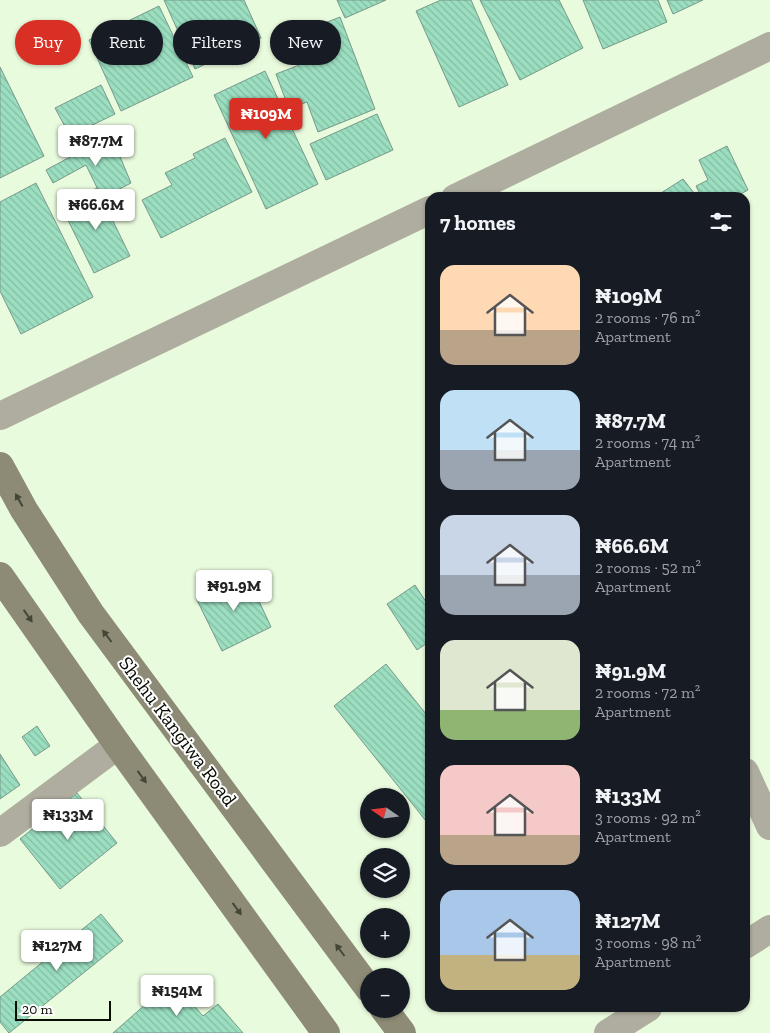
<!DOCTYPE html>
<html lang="en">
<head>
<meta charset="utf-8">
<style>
  :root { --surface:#171b24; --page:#242831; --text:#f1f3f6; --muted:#9ea1a6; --accent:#d93025 }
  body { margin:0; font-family:"Zilla Slab",serif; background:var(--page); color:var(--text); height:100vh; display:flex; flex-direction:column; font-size:19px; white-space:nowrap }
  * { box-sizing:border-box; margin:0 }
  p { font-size:16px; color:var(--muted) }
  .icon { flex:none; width:28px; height:28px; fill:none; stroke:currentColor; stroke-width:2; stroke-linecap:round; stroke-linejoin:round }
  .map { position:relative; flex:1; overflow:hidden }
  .drawer { position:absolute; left:425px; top:192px; width:325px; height:820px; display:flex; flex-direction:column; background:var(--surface); border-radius:15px; box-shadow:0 1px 4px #0004 }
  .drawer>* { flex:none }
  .banner { position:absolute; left:15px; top:20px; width:335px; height:45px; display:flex; gap:10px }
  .needle { width:32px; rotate:284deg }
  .buttons { position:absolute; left:360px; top:788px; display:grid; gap:10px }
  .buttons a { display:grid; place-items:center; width:50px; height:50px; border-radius:50%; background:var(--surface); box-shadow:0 1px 4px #0004; font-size:25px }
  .scale { position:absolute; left:15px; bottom:12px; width:96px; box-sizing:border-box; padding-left:5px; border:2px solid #090e05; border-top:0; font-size:14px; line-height:18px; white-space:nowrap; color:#090e05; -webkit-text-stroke:4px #fff; paint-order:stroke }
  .price { position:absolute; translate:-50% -42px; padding:0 11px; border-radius:5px; background:#fff; color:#222; font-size:16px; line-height:32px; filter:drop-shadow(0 1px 2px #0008) }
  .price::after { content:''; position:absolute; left:50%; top:30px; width:15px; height:11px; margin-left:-8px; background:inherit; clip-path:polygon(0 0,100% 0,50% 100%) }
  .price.active { background:var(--accent); color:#fff }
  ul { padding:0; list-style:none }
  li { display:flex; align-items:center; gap:15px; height:125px; padding:0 15px }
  li span { display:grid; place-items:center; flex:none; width:140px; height:100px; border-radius:15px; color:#555 }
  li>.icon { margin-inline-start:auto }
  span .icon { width:60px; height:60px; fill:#fffc; stroke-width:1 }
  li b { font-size:21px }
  h2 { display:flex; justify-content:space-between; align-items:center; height:60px; padding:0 15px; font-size:21px }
  .pill { padding:0 18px; border-radius:22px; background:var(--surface); box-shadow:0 1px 4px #0004; font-size:18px; line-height:45px }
  .pill.active { background:var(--accent); color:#fff }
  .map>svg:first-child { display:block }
  .building { fill:url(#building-back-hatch); stroke:#779989 }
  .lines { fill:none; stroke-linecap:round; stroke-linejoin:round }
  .minor { stroke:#afad9f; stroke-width:28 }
  .secondary { stroke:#8d8a76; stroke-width:28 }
  .oneway { fill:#444638 }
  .labels { text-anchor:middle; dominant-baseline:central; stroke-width:4; stroke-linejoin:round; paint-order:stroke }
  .street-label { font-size:20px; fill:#090e05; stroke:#fff }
</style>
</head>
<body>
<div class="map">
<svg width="770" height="1033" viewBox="0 0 770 1033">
  <defs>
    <pattern id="building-back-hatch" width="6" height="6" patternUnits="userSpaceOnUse" patternTransform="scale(1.25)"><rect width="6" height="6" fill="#9bdec0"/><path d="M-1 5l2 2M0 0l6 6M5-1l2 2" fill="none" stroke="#84bda4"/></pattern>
  </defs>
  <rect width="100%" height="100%" fill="#e9fbdd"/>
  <g class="building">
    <path d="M 164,0 L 244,0 L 261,38 L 195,69 Z"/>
    <path d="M 337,0 L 386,0 L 345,18 Z"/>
    <path d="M 441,0 L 471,0 L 508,85 L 459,107 L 416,11 Z"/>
    <path d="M 480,0 L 559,0 L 583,48 L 520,80 Z"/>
    <path d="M 583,0 L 658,0 L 667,22 L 603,49 Z"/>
    <path d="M 667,0 L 703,0 L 673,14 Z"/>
    <path d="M 159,6 L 193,77 L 121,111 L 89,40 Z"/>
    <path d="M 340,17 L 375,109 L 318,132 L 307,102 L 289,109 L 276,74 L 307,62 L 297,34 Z"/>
    <path d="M 0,67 L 44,156 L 0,178 Z"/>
    <path d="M 265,71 L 318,184 L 266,209 L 214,95 Z"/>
    <path d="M 101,85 L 115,114 L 70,136 L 55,108 Z"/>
    <path d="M 377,114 L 393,150 L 326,180 L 310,144 Z"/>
    <path d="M 111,135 L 131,183 L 102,198 L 86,165 L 53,183 L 46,170 Z"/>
    <path d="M 225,138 L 252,192 L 161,238 L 142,200 L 172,185 L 165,173 L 195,158 L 193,154 Z"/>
    <path d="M 727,146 L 748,190 L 733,198 L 702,198 L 696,186 L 708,180 L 699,160 Z"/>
    <path d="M 683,179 L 698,198 L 664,198 L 661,193 Z"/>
    <path d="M 36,183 L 93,297 L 21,334 L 0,291 L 0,202 Z"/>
    <path d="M 97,188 L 130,256 L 94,273 L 61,206 Z"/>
    <path d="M 246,573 L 271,627 L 222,651 L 196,598 Z"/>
    <path d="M 415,585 L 430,608 L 430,641 L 417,650 L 387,604 Z"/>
    <path d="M 386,664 L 430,719 L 430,826 L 334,706 Z"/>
    <path d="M 37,726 L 50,746 L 35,756 L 22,737 Z"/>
    <path d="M 0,754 L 20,785 L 0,799 Z"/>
    <path d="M 77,793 L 117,843 L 60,889 L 20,839 Z"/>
    <path d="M 101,914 L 123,941 L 9,1033 L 0,1022 L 0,997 Z"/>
    <path d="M 172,981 L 203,1016 L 218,1004 L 243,1033 L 113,1033 Z"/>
  </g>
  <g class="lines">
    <g class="minor">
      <path d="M 455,198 L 770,46"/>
      <path d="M 0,416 L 430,210"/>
      <path d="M 745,772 L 770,826"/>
      <path d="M 0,833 L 118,745"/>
      <path d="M 745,945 L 770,929"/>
      <path d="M 608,1033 L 648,1008"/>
    </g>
    <g class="secondary">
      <path d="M 0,466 L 24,510 L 91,614 L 369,989"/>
      <path d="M 0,576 L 118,745 L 326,1033"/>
      <path d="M 384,1009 L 402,1033"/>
    </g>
  </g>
  <defs><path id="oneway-solid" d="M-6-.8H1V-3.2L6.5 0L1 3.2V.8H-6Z" transform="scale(1.25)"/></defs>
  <g class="oneway">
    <use href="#oneway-solid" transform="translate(19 500) rotate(-119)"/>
    <use href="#oneway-solid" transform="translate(28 616) rotate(55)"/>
    <use href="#oneway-solid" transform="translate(107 636) rotate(-127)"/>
    <use href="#oneway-solid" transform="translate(142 777) rotate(54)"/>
    <use href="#oneway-solid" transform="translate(237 909) rotate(54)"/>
    <use href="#oneway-solid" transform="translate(340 950) rotate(-127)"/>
  </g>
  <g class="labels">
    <g class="street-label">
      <text transform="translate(178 731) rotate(53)">Shehu Kangiwa Road</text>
    </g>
  </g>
</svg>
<div class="buttons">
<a><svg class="needle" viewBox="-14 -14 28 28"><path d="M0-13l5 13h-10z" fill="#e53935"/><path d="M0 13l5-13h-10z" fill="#9ea1a6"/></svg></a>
<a><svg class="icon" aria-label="layers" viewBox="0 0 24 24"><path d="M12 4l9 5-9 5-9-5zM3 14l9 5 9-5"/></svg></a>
<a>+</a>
<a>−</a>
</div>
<div class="scale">20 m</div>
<b class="price active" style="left:266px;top:140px">₦109M</b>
<b class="price" style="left:96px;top:167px">₦87.7M</b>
<b class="price" style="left:96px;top:231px">₦66.6M</b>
<b class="price" style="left:234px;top:612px">₦91.9M</b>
<b class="price" style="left:68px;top:841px">₦133M</b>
<b class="price" style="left:57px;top:972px">₦127M</b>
<b class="price" style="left:177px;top:1017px">₦154M</b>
<div class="banner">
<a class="pill active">Buy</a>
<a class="pill">Rent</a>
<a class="pill">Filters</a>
<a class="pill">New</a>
</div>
<section class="drawer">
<h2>7 homes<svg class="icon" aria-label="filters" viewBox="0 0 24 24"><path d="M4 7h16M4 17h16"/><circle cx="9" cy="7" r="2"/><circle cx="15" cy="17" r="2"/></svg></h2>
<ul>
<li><span style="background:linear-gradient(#ffd9b3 65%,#b9a48a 0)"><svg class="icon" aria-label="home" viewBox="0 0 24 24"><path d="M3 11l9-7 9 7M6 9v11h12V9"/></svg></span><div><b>₦109M</b><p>2 rooms · 76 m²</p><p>Apartment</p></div></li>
<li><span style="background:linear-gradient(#bfe0f5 60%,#9aa5b1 0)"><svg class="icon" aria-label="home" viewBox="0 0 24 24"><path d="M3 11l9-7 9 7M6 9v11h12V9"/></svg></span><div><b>₦87.7M</b><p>2 rooms · 74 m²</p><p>Apartment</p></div></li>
<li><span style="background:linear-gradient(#c9d6e8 60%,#9aa5b1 0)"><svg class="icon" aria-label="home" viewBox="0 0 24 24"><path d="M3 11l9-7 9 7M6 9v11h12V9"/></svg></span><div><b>₦66.6M</b><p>2 rooms · 52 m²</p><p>Apartment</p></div></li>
<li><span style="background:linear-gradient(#dfe7d0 70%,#8fb573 0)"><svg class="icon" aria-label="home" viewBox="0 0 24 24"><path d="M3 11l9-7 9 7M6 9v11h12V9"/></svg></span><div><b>₦91.9M</b><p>2 rooms · 72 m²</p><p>Apartment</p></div></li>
<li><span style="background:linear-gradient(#f6c9c9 70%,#b9a48a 0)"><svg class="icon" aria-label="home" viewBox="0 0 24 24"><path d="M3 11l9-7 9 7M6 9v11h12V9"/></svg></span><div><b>₦133M</b><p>3 rooms · 92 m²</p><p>Apartment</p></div></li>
<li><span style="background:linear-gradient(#a9c7e8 65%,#c2b280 0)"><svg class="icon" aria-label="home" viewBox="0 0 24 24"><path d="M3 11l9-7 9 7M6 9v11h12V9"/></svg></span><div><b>₦127M</b><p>3 rooms · 98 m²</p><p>Apartment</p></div></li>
</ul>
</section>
</div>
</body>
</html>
